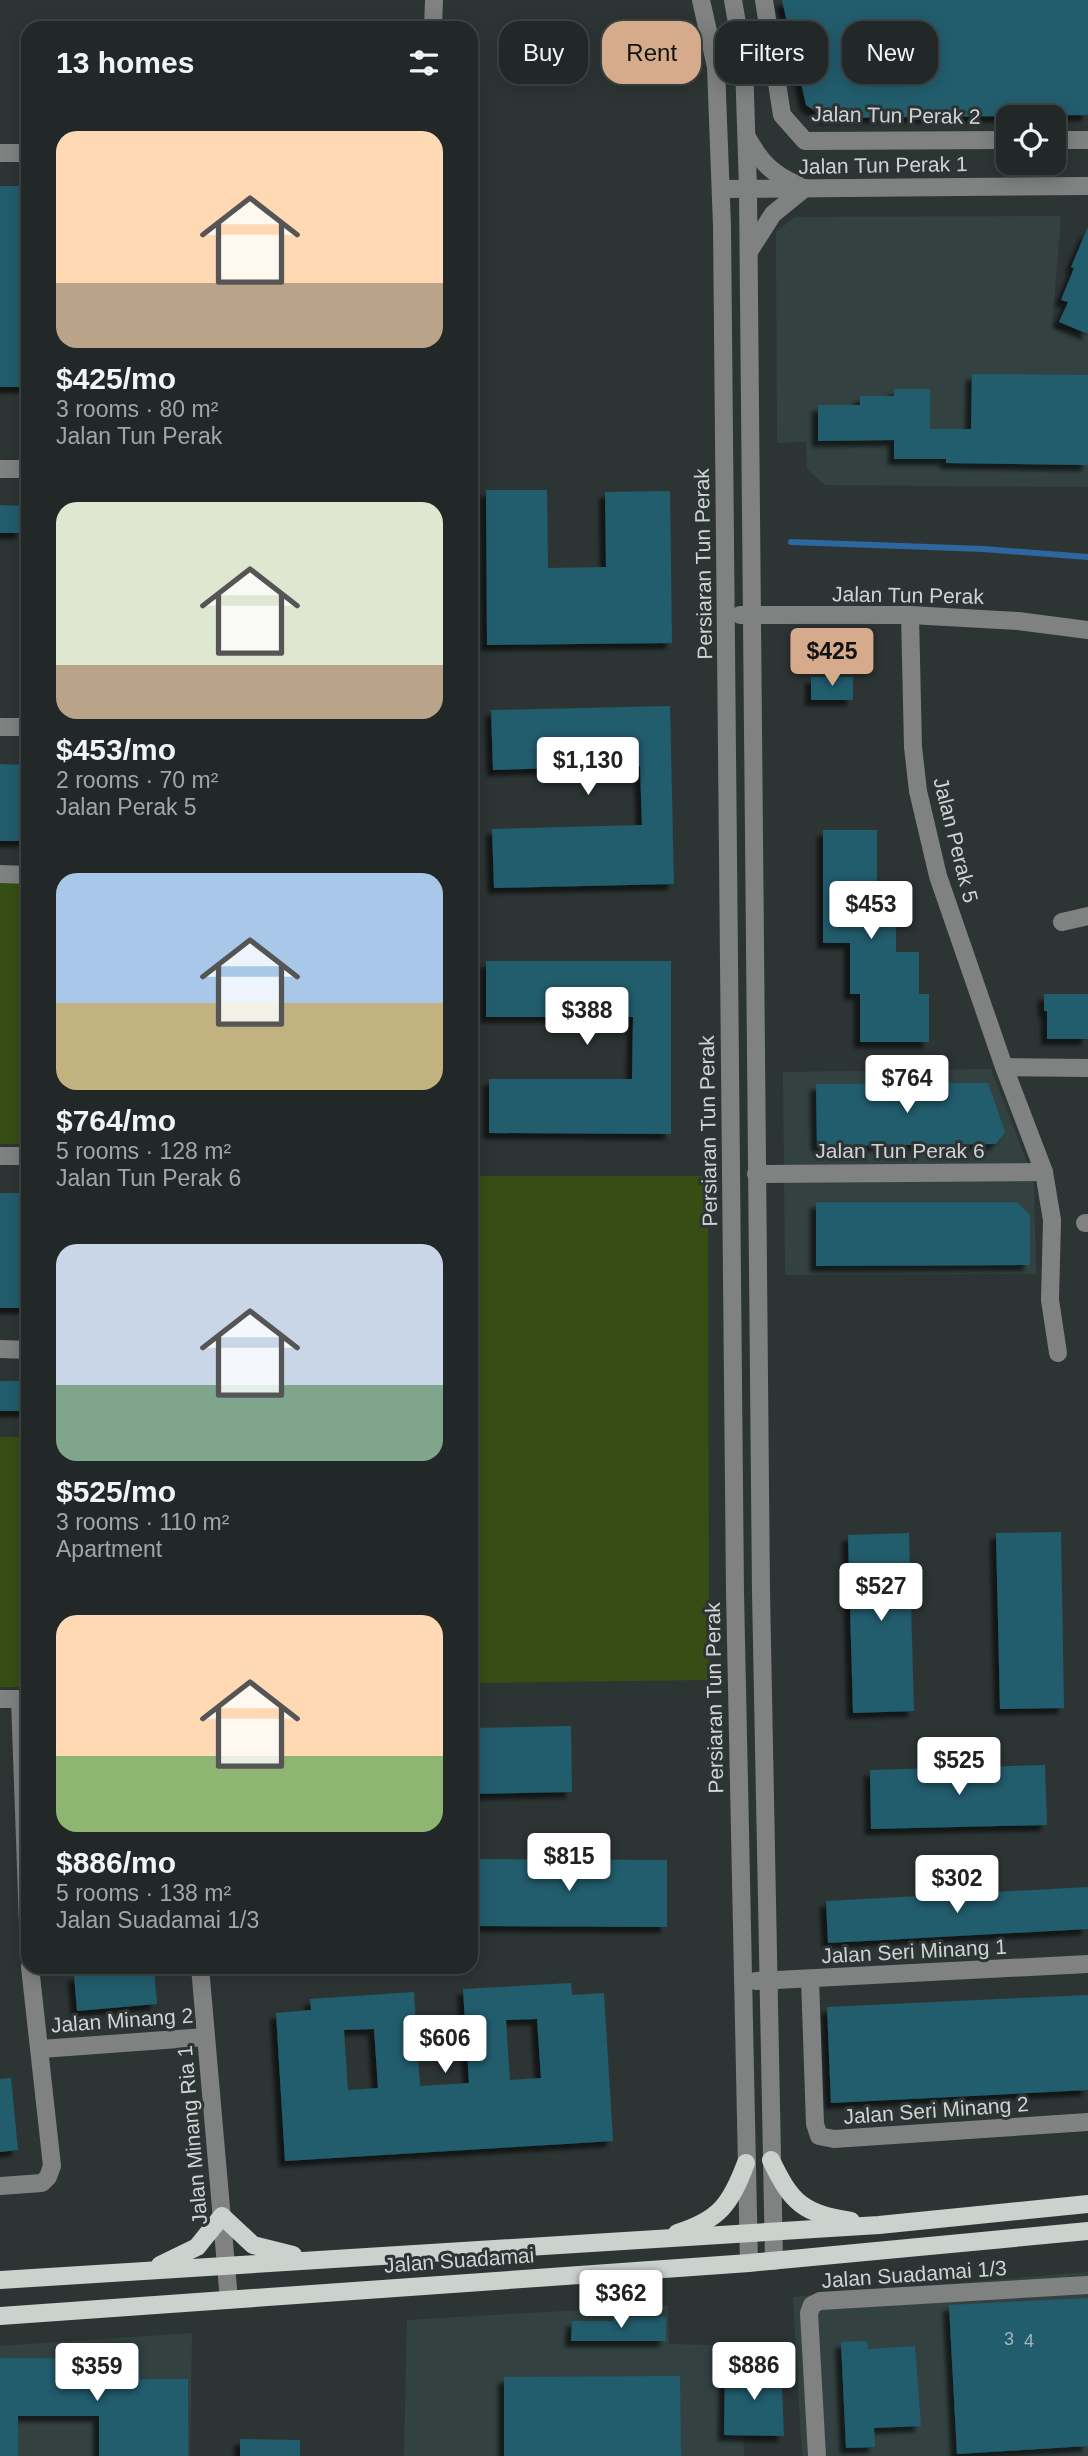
<!DOCTYPE html>
<html lang="en">
<head>
<meta charset="utf-8">
<style>
  :root { --surface:#222827; --page:#2e3433; --text:#f1f3f6; --muted:#a2a6a7; --line:#3f4444; --accent:#d6ab8b }
  body { margin:0; font-family:Arial,sans-serif; background:var(--page); color:var(--text); height:100vh; display:flex; flex-direction:column; font-size:26px; white-space:nowrap }
  * { box-sizing:border-box; margin:0 }
  p { font-size:23px; color:var(--muted) }
  .icon { flex:none; width:38px; height:38px; fill:none; stroke:currentColor; stroke-width:2; stroke-linecap:round; stroke-linejoin:round }
  .map { position:relative; flex:1; overflow:hidden }
  .panel { position:absolute; left:21px; top:21px; width:457px; height:1953px; display:flex; flex-direction:column; background:var(--surface); border-radius:21px; box-shadow:0 4px 18px #0003,0 0 0 2px var(--line) }
  .panel>* { flex:none }
  .banner { position:absolute; left:499px; top:21px; width:483px; height:63px; display:flex; gap:14px }
  .buttons { position:absolute; left:996px; top:105px; display:grid; gap:14px }
  .buttons a { display:grid; place-items:center; width:70px; height:70px; border-radius:14px; background:var(--surface); box-shadow:0 4px 18px #0003,0 0 0 2px var(--line); font-size:35px }
  .price { position:absolute; translate:-50% -60px; padding:0 16px; border-radius:7px; background:#fff; color:#222; font-size:23px; line-height:46px; filter:drop-shadow(0 2px 4px #0008) }
  .price::after { content:''; position:absolute; left:50%; top:42px; width:21px; height:16px; margin-left:-10px; background:inherit; clip-path:polygon(0 0,100% 0,50% 100%) }
  .price.selected { background:var(--accent); color:#111 }
  ul { padding:0; list-style:none }
  li { display:grid; align-content:center; gap:14px; height:371px; padding:0 35px }
  li span { display:grid; place-items:center; height:217px; border-radius:21px; color:#555 }
  li>.icon { margin-inline-start:auto }
  span .icon { width:126px; height:126px; fill:#fffc; stroke-width:1 }
  li b { font-size:30px }
  h2 { display:flex; justify-content:space-between; align-items:center; height:84px; padding:0 35px; font-size:30px }
  .pill { padding:0 24px; border-radius:21px; background:var(--surface); box-shadow:0 4px 18px #0003,0 0 0 2px var(--line); font-size:24px; line-height:63px }
  .pill.selected { background:var(--accent); color:#111 }
  .map>svg:first-child { display:block }
  .built { fill:#334241 }
  .green { fill:#364e14 }
  .lines { fill:none; stroke-linecap:round; stroke-linejoin:round }
  .stream { stroke:#2c67a2; stroke-width:6 }
  .building { fill:#205d6e; fill-rule:evenodd; filter:url(#shadow) }
  .minor { stroke:#7f8280; stroke-width:18 }
  .major { stroke:#cbd1cd; stroke-width:18 }
  .labels { text-anchor:middle; dominant-baseline:central; stroke-width:6; stroke-linejoin:round; paint-order:stroke }
  .number-label { font-size:18px; fill:#a3b6ba }
  .street-label { font-size:21px; fill:#cfd3d3; stroke:#2d3534 }
</style>
</head>
<body>
<div class="map">
<svg width="1088" height="2456" viewBox="0 0 1088 2456">
  <defs>
    <filter id="shadow"><feDropShadow dx="-6" dy="6" stdDeviation="2" flood-color="#0009"/></filter>
  </defs>
  <rect width="100%" height="100%" fill="#2d3534"/>
  <g class="built">
    <path d="M 1061,216 L 1052,327 L 1088,335 L 1088,487 L 825,485 L 807,469 L 806,442 L 777,443 L 776,232 L 795,217 Z"/>
    <path d="M 991,1069 L 1034,1180 L 1036,1274 L 785,1275 L 783,1072 Z"/>
    <path d="M 1088,2272 L 1088,2456 L 802,2456 L 793,2297 Z"/>
    <path d="M 668,2305 L 669,2344 L 741,2346 L 744,2456 L 404,2456 L 407,2320 Z"/>
    <path d="M 192,2333 L 190,2456 L 0,2456 L 0,2346 Z"/>
  </g>
  <g class="green">
    <rect x="0" y="877" width="28" height="267"/>
    <path d="M 471,1176 L 708,1176 L 709,1680 L 471,1683 Z"/>
    <rect x="0" y="1437" width="28" height="250"/>
  </g>
  <g class="lines">
    <path class="stream" d="M 791,542 L 983,549 L 1088,557"/>
  </g>
  <g class="building">
    <path d="M 782,0 L 1088,0 L 1088,115 L 825,118 L 806,105 Z"/>
    <rect x="0" y="186" width="28" height="201"/>
    <path d="M 1088,227 L 1088,334 L 1059,322 L 1068,302 L 1061,300 L 1074,268 L 1071,267 Z"/>
    <path d="M 972,374 L 1088,375 L 1088,465 L 946,463 L 946,459 L 894,459 L 894,440 L 818,441 L 818,405 L 860,405 L 860,396 L 894,396 L 894,389 L 930,389 L 930,429 L 971,429 Z"/>
    <path d="M 486,490 L 547,490 L 548,568 L 606,567 L 605,492 L 670,491 L 672,643 L 487,645 Z"/>
    <path d="M 0,505 L 23,506 L 22,533 L 0,533 Z"/>
    <rect x="811" y="677" width="42" height="23"/>
    <path d="M 670,706 L 674,884 L 494,888 L 492,829 L 642,825 L 640,766 L 493,770 L 491,710 Z"/>
    <path d="M 0,764 L 28,765 L 28,841 L 0,841 Z"/>
    <path d="M 823,830 L 877,830 L 877,901 L 896,901 L 896,952 L 919,952 L 919,994 L 929,994 L 929,1042 L 860,1042 L 860,994 L 850,994 L 850,943 L 823,943 Z"/>
    <path d="M 486,961 L 671,961 L 671,1134 L 489,1133 L 489,1079 L 632,1079 L 633,1017 L 486,1017 Z"/>
    <path d="M 1044,994 L 1088,994 L 1088,1039 L 1047,1039 L 1047,1011 L 1044,1011 Z"/>
    <path d="M 988,1083 L 1005,1132 L 996,1144 L 817,1146 L 816,1084 Z"/>
    <rect x="0" y="1193" width="28" height="115"/>
    <path d="M 816,1202 L 1017,1202 L 1030,1215 L 1030,1265 L 816,1266 Z"/>
    <rect x="0" y="1381" width="28" height="30"/>
    <path d="M 1061,1532 L 1064,1708 L 1000,1709 L 996,1533 Z"/>
    <path d="M 909,1533 L 914,1711 L 853,1713 L 848,1535 Z"/>
    <path d="M 571,1726 L 572,1792 L 471,1794 L 473,1728 Z"/>
    <path d="M 1045,1765 L 1047,1825 L 871,1829 L 870,1770 Z"/>
    <path d="M 471,1859 L 667,1860 L 667,1927 L 471,1926 Z"/>
    <path d="M 1088,1887 L 1088,1929 L 828,1943 L 826,1901 Z"/>
    <path d="M 154,1968 L 157,2004 L 77,2011 L 74,1975 Z"/>
    <path d="M 571,1983 L 572,1995 L 604,1993 L 613,2141 L 285,2161 L 276,2013 L 311,2010 L 310,1999 L 414,1992 L 420,2086 L 469,2083 L 463,1989 ZM 537,2019 L 541,2078 L 510,2080 L 506,2020 ZM 374,2029 L 378,2088 L 348,2090 L 344,2030 Z"/>
    <path d="M 1088,1995 L 1088,2090 L 831,2103 L 827,2007 Z"/>
    <path d="M 11,2078 L 18,2150 L 0,2152 L 0,2079 Z"/>
    <path d="M 1088,2298 L 1088,2446 L 957,2454 L 949,2305 Z"/>
    <path d="M 613,2317 L 666,2317 L 666,2341 L 571,2341 L 572,2321 L 613,2321 Z"/>
    <path d="M 867,2341 L 868,2349 L 915,2346 L 921,2426 L 874,2428 L 875,2447 L 846,2448 L 841,2342 Z"/>
    <path d="M 0,2358 L 140,2359 L 140,2379 L 188,2379 L 188,2456 L 99,2456 L 99,2416 L 18,2416 L 18,2456 L 0,2456 Z"/>
    <path d="M 781,2365 L 784,2436 L 724,2435 L 725,2370 L 752,2370 L 752,2367 Z"/>
    <path d="M 680,2376 L 681,2456 L 504,2456 L 504,2377 Z"/>
    <path d="M 240,2439 L 300,2440 L 300,2456 L 240,2456 Z"/>
  </g>
  <g class="lines">
    <g class="minor">
      <path d="M 701,0 L 716,67 L 722,226 L 735,1592 L 749,2263"/>
      <path d="M 733,0 L 744,63 L 748,189 L 761,1592 L 774,2261"/>
      <path d="M 764,0 L 782,115 L 805,141 L 1008,140"/>
      <path d="M 433,28 L 434,0"/>
      <path d="M 748,139 C 761,162 773,175 798,185"/>
      <path d="M 1054,140 L 1088,140"/>
      <path d="M 0,153 L 28,153"/>
      <path d="M 721,189 L 1088,186"/>
      <path d="M 750,250 L 773,214 L 805,188"/>
      <path d="M 0,469 L 28,469"/>
      <path d="M 740,615 L 910,615 L 1018,621 L 1088,630"/>
      <path d="M 910,615 L 913,747 L 918,791 L 938,876 L 1004,1067 L 1044,1172 L 1052,1220 L 1050,1300 L 1058,1353"/>
      <path d="M 0,727 L 28,727"/>
      <path d="M 0,874 L 28,875"/>
      <path d="M 1062,922 L 1088,916"/>
      <path d="M 1004,1067 L 1088,1068"/>
      <path d="M 0,1156 L 28,1156"/>
      <path d="M 756,1174 L 1044,1172"/>
      <path d="M 1085,1223 L 1088,1223"/>
      <path d="M 0,1349 L 28,1350"/>
      <path d="M 0,1699 L 28,1699"/>
      <path d="M 20,1699 L 28,1924"/>
      <path d="M 200,1967 L 229,2300"/>
      <path d="M 810,1979 L 815,2124 L 819,2136 L 834,2139 L 1088,2122"/>
      <path d="M 756,1981 L 1088,1964"/>
      <path d="M 41,2049 L 206,2037"/>
      <path d="M 0,2186 L 42,2183 L 48,2177 L 52,2166 L 30,1967"/>
      <path d="M 817,2456 L 809,2313 L 812,2305 L 820,2301 L 1088,2285"/>
    </g>
    <g class="major">
      <path d="M 771,2160 C 792,2204 803,2213 851,2221"/>
      <path d="M 677,2233 C 720,2220 731,2203 746,2163"/>
      <path d="M 160,2265 L 197,2247 L 222,2216 L 253,2245 L 293,2255"/>
      <path d="M 0,2280 L 879,2225 L 1088,2204"/>
      <path d="M 0,2316 L 749,2263 L 1088,2231"/>
    </g>
  </g>
  <g class="labels">
    <g class="number-label">
      <text x="1009" y="2339">3</text>
      <text x="1029" y="2341">4</text>
    </g>
    <g class="street-label">
      <text transform="translate(896 115) rotate(1)">Jalan Tun Perak 2</text>
      <text transform="translate(883 165) rotate(-1)">Jalan Tun Perak 1</text>
      <text transform="translate(703 564) rotate(-91)">Persiaran Tun Perak</text>
      <text transform="translate(908 595) rotate(1)">Jalan Tun Perak</text>
      <text transform="translate(956 840) rotate(76)">Jalan Perak 5</text>
      <text transform="translate(708 1131) rotate(-91)">Persiaran Tun Perak</text>
      <text x="900" y="1150">Jalan Tun Perak 6</text>
      <text transform="translate(714 1698) rotate(-91)">Persiaran Tun Perak</text>
      <text transform="translate(914 1951) rotate(-3)">Jalan Seri Minang 1</text>
      <text transform="translate(122 2020) rotate(-4)">Jalan Minang 2</text>
      <text transform="translate(936 2110) rotate(-4)">Jalan Seri Minang 2</text>
      <text transform="translate(192 2135) rotate(-95)">Jalan Minang Ria 1</text>
      <text transform="translate(459 2260) rotate(-4)">Jalan Suadamai</text>
      <text transform="translate(914 2274) rotate(-4)">Jalan Suadamai 1/3</text>
    </g>
  </g>
</svg>
<div class="buttons">
<a><svg class="icon" aria-label="locate" viewBox="0 0 24 24"><circle cx="12" cy="12" r="6"/><path d="M12 2v4M12 18v4M2 12h4M18 12h4"/></svg></a>
</div>
<b class="price selected" style="left:832px;top:688px">$425</b>
<b class="price" style="left:588px;top:797px">$1,130</b>
<b class="price" style="left:871px;top:941px">$453</b>
<b class="price" style="left:587px;top:1047px">$388</b>
<b class="price" style="left:907px;top:1115px">$764</b>
<b class="price" style="left:881px;top:1623px">$527</b>
<b class="price" style="left:959px;top:1797px">$525</b>
<b class="price" style="left:569px;top:1893px">$815</b>
<b class="price" style="left:957px;top:1915px">$302</b>
<b class="price" style="left:445px;top:2075px">$606</b>
<b class="price" style="left:621px;top:2330px">$362</b>
<b class="price" style="left:754px;top:2402px">$886</b>
<b class="price" style="left:97px;top:2403px">$359</b>
<div class="banner">
<a class="pill">Buy</a>
<a class="pill selected">Rent</a>
<a class="pill">Filters</a>
<a class="pill">New</a>
</div>
<section class="panel">
<h2>13 homes<svg class="icon" aria-label="filters" viewBox="0 0 24 24"><path d="M4 7h16M4 17h16"/><circle cx="9" cy="7" r="2"/><circle cx="15" cy="17" r="2"/></svg></h2>
<ul>
<li><span style="background:linear-gradient(#ffd9b3 70%,#b9a48a 0)"><svg class="icon" aria-label="home" viewBox="0 0 24 24"><path d="M3 11l9-7 9 7M6 9v11h12V9"/></svg></span><div><b>$425/mo</b><p>3 rooms · 80 m²</p><p>Jalan Tun Perak</p></div></li>
<li><span style="background:linear-gradient(#dfe7d0 75%,#b9a48a 0)"><svg class="icon" aria-label="home" viewBox="0 0 24 24"><path d="M3 11l9-7 9 7M6 9v11h12V9"/></svg></span><div><b>$453/mo</b><p>2 rooms · 70 m²</p><p>Jalan Perak 5</p></div></li>
<li><span style="background:linear-gradient(#a9c7e8 60%,#c2b280 0)"><svg class="icon" aria-label="home" viewBox="0 0 24 24"><path d="M3 11l9-7 9 7M6 9v11h12V9"/></svg></span><div><b>$764/mo</b><p>5 rooms · 128 m²</p><p>Jalan Tun Perak 6</p></div></li>
<li><span style="background:linear-gradient(#c9d6e8 65%,#7fa58c 0)"><svg class="icon" aria-label="home" viewBox="0 0 24 24"><path d="M3 11l9-7 9 7M6 9v11h12V9"/></svg></span><div><b>$525/mo</b><p>3 rooms · 110 m²</p><p>Apartment</p></div></li>
<li><span style="background:linear-gradient(#ffd9b3 65%,#8fb573 0)"><svg class="icon" aria-label="home" viewBox="0 0 24 24"><path d="M3 11l9-7 9 7M6 9v11h12V9"/></svg></span><div><b>$886/mo</b><p>5 rooms · 138 m²</p><p>Jalan Suadamai 1/3</p></div></li>
</ul>
</section>
</div>
</body>
</html>
